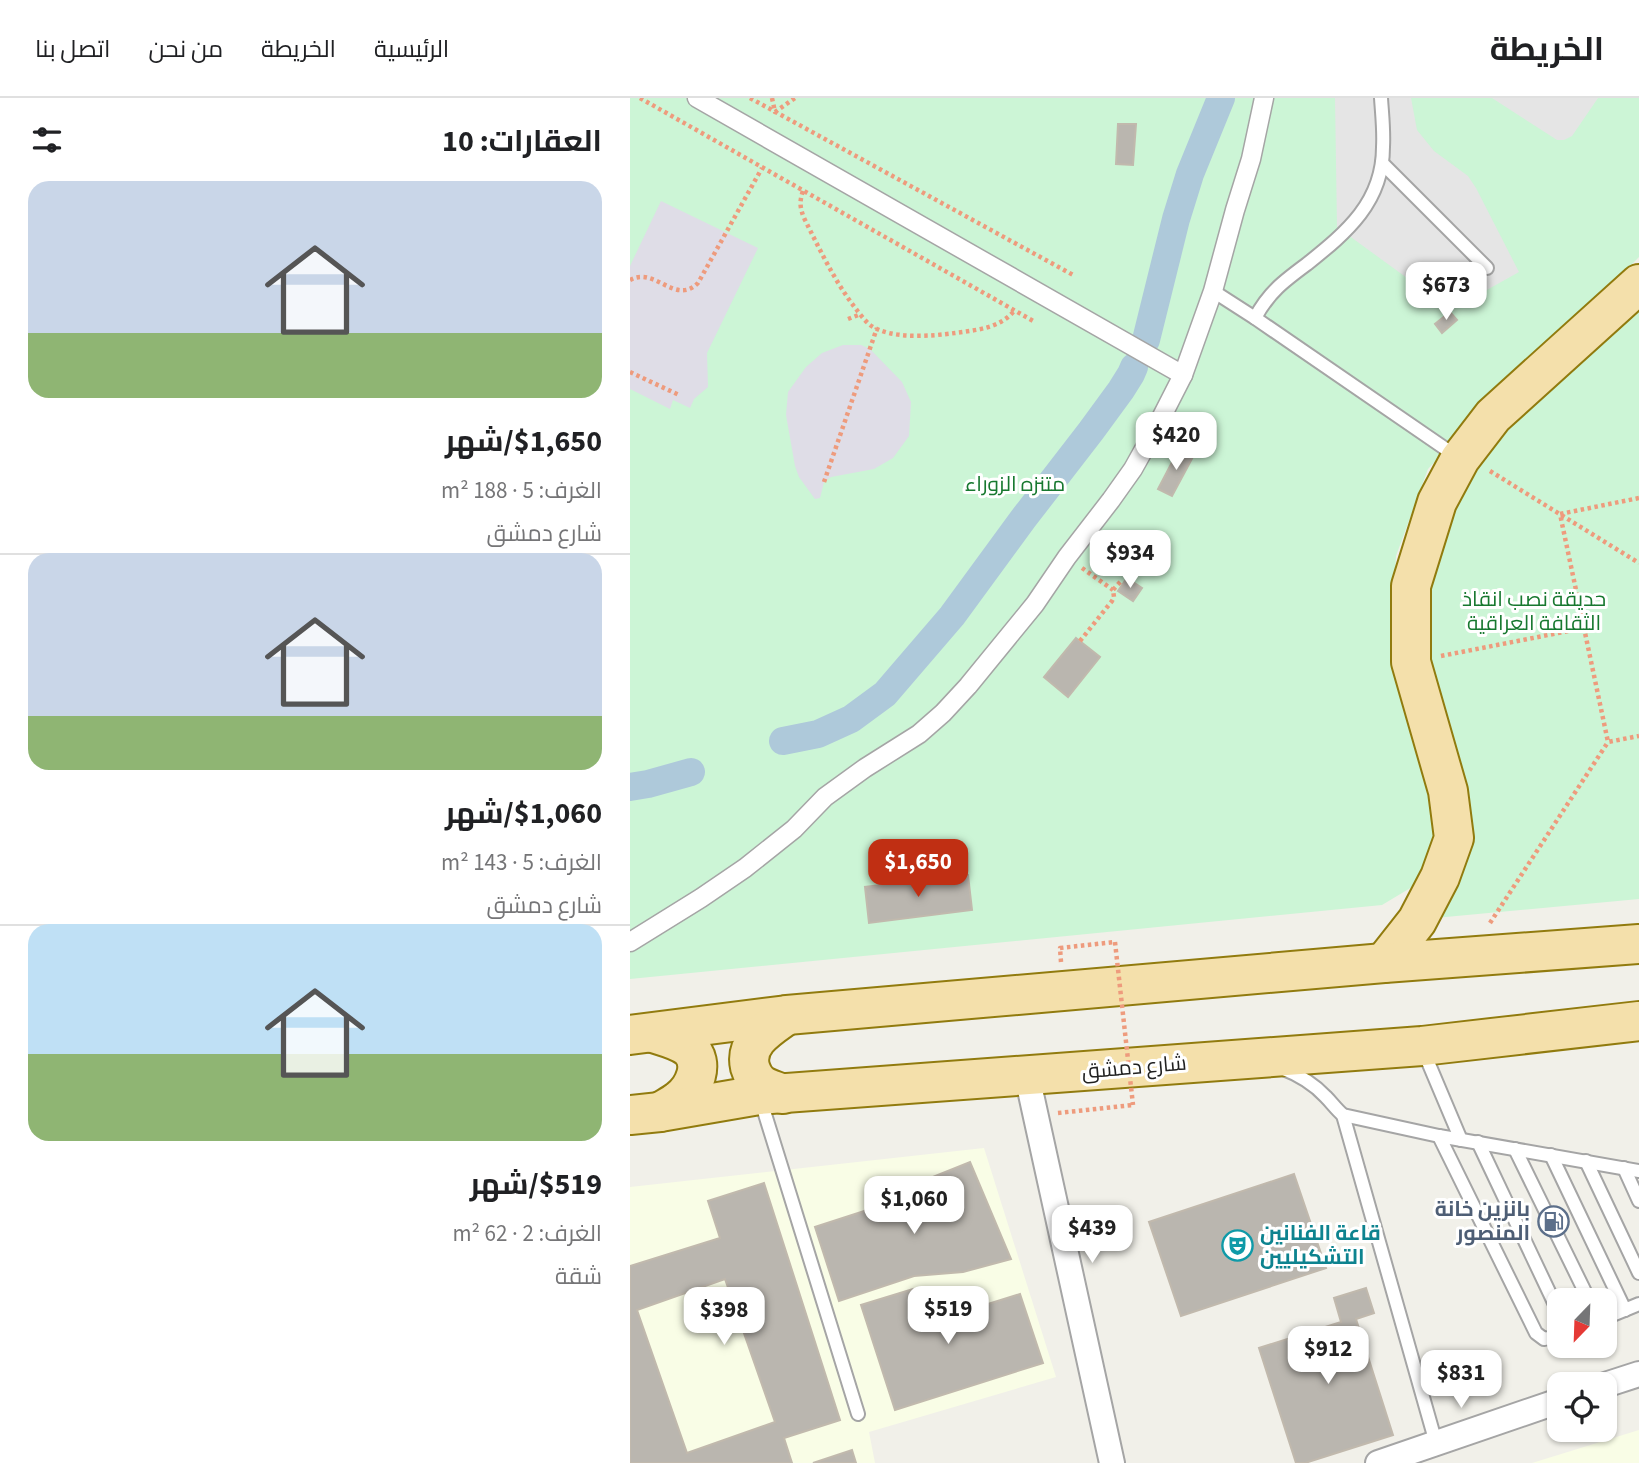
<!DOCTYPE html>
<html lang="ar">
<head>
<meta charset="utf-8">
<style>
  :root { --surface:#fff; --page:#f6f6f6; --text:#202124; --muted:#757577; --line:#e0e0e0; --accent:#c02f13 }
  body { margin:0; font-family:"Source Sans 3",Cairo,sans-serif; background:var(--page); color:var(--text); direction:rtl; height:100vh; display:flex; flex-direction:column; font-size:26px; white-space:nowrap }
  * { box-sizing:border-box; margin:0 }
  p { font-size:23px; color:var(--muted) }
  .icon { flex:none; width:38px; height:38px; fill:none; stroke:currentColor; stroke-width:2; stroke-linecap:round; stroke-linejoin:round }
  .map { position:relative; flex:1; overflow:hidden; direction:ltr }
  .side { display:flex; flex-direction:column; background:var(--surface); width:630px }
  .side>* { flex:none }
  .needle { width:46px; rotate:203deg }
  .tools { position:absolute; left:917px; top:1190px; display:grid; gap:14px }
  .tools a { display:grid; place-items:center; width:70px; height:70px; border-radius:14px; background:var(--surface); box-shadow:0 2px 5px #0004; font-size:35px }
  .price { position:absolute; translate:-50% -60px; padding:0 16px; border-radius:14px; background:#fff; color:#222; font-size:23px; line-height:46px; filter:drop-shadow(0 2px 4px #0008) }
  .price::after { content:''; position:absolute; left:50%; top:42px; width:21px; height:16px; margin-left:-10px; background:inherit; clip-path:polygon(0 0,100% 0,50% 100%) }
  .price.active { background:var(--accent); color:#fff }
  ul { padding:0; list-style:none }
  li { display:grid; align-content:center; gap:14px; height:371px; padding:0 28px }
  li+li { border-top:2px solid var(--line) }
  li span { display:grid; place-items:center; height:217px; border-radius:21px; color:#555 }
  li>.icon { margin-inline-start:auto }
  span .icon { width:126px; height:126px; fill:#fffc; stroke-width:1 }
  li b { font-size:30px }
  h2 { display:flex; justify-content:space-between; align-items:center; height:84px; padding:0 28px; font-size:30px }
  header { display:flex; align-items:center; gap:42px; box-sizing:border-box; height:98px; padding:0 35px; background:var(--surface); border-bottom:2px solid var(--line) }
  header strong { font-size:33px }
  nav { display:flex; gap:38px; margin-inline-start:auto; font-size:24px }
  main { display:flex; flex:1; min-height:0 }
  .map>svg:first-child { display:block }
  .education { fill:#f9fde6 }
  .park { fill:#ccf5d6 }
  .parking { fill:#e5e5e5 }
  .plaza { fill:#dfdde7 }
  .lines { fill:none; stroke-linecap:round; stroke-linejoin:round }
  .canal { stroke:#aec9da; stroke-width:28 }
  .building { fill:#bab6af; stroke:#c1b9ad; stroke-width:2; fill-rule:evenodd }
  .service-casing { stroke:#a5a5a5; stroke-width:16 }
  .pedestrian-casing { stroke:#a5a5a5; stroke-width:21 }
  .minor-casing { stroke:#a5a5a5; stroke-width:28 }
  .primary-casing { stroke:#917b0e; stroke-width:42 }
  .path { stroke:#ee9b7d; stroke-width:4.5; stroke-dasharray:3.5 3.5; stroke-linecap:butt }
  .service { stroke:#fff; stroke-width:12 }
  .pedestrian { stroke:#fff; stroke-width:18 }
  .minor { stroke:#fff; stroke-width:24 }
  .primary { stroke:#f4e0ab; stroke-width:38 }
  .path-bridge { stroke:#ee9b7d; stroke-width:4.5; stroke-dasharray:3.5 3.5; stroke-linecap:butt }
  .labels { text-anchor:middle; dominant-baseline:central; stroke-width:6; stroke-linejoin:round; paint-order:stroke }
  .park-label { font-size:21px; fill:#17782f; stroke:#fff }
  .street-label { font-size:21px; fill:#212121; stroke:#fff }
  .service-label { font-size:21px; font-weight:bold; fill:#4e5e75; stroke:#fff; text-anchor:end }
  .culture-label { font-size:21px; font-weight:bold; fill:#0d838f; stroke:#fff; text-anchor:start }
</style>
</head>
<body>
<header>
<strong>الخريطة</strong>
<nav><a>الرئيسية</a><a>الخريطة</a><a>من نحن</a><a>اتصل بنا</a></nav>
</header>
<main>
<div class="map">
<svg width="1009" height="1365" viewBox="0 0 1009 1365">
  <rect width="100%" height="100%" fill="#f1f0e9"/>
  <g class="education">
    <path d="M 354,1050 L 426,1279 L 239,1334 L 245,1365 L 0,1365 L 0,1089 Z"/>
    <path d="M 1009,1332 L 1009,1365 L 902,1365 Z"/>
  </g>
  <g class="park">
    <path d="M 0,0 L 1009,0 L 1009,159 L 942,227 L 856,308 L 798,371 L 766,458 L 762,537 L 811,732 L 787,786 L 752,807 L 0,881 Z"/>
    <path d="M 1009,204 L 1009,801 L 805,820 L 841,729 L 839,692 L 829,672 L 802,569 L 797,543 L 801,483 L 821,409 L 858,344 Z"/>
  </g>
  <g class="parking">
    <path d="M 705,0 L 781,0 L 787,32 L 804,53 L 838,78 L 846,90 L 889,174 L 821,212 L 707,129 Z"/>
    <path d="M 862,0 L 968,0 L 942,38 L 934,42 L 927,42 L 924,40 Z"/>
  </g>
  <g class="plaza">
    <path d="M 31,103 L 128,150 L 77,255 L 78,289 L 64,301 L 60,310 L 43,302 L 40,311 L 0,291 L 0,168 Z"/>
    <path d="M 213,247 L 231,247 L 240,251 L 272,284 L 281,304 L 279,338 L 263,360 L 244,371 L 201,379 L 194,384 L 190,400 L 185,401 L 169,379 L 165,368 L 156,317 L 158,294 L 176,269 L 192,255 Z"/>
  </g>
  <g class="lines">
    <g class="canal">
      <path d="M 516,242 L 546,121 L 560,76 L 591,0"/>
      <path d="M 153,643 L 188,636 L 221,621 L 255,596 L 322,518 L 393,421 L 461,333 L 491,292 L 501,276 L 504,269"/>
      <path d="M 0,689 L 18,686 L 61,674"/>
    </g>
  </g>
  <g class="building">
    <path d="M 488,26 L 506,26 L 503,67 L 486,66 Z"/>
    <path d="M 820,214 L 827,222 L 812,235 L 805,226 Z"/>
    <path d="M 550,349 L 564,357 L 542,398 L 528,391 Z"/>
    <path d="M 497,480 L 512,490 L 503,503 L 488,493 Z"/>
    <path d="M 446,540 L 470,559 L 438,599 L 414,579 Z"/>
    <path d="M 338,777 L 342,812 L 239,825 L 235,789 Z"/>
    <path d="M 340,1064 L 381,1161 L 333,1174 L 284,1178 L 209,1203 L 185,1129 L 259,1105 L 298,1081 Z"/>
    <path d="M 664,1076 L 696,1170 L 551,1218 L 519,1124 Z"/>
    <path d="M 134,1085 L 210,1322 L 154,1340 L 162,1365 L 0,1365 L 0,1168 L 90,1140 L 78,1103 ZM 95,1181 L 145,1324 L 57,1355 L 7,1212 Z"/>
    <path d="M 736,1190 L 744,1215 L 726,1221 L 763,1337 L 675,1365 L 666,1365 L 629,1250 L 711,1224 L 704,1200 Z"/>
    <path d="M 283,1191 L 294,1226 L 390,1196 L 413,1265 L 265,1312 L 231,1207 Z"/>
    <path d="M 222,1352 L 226,1365 L 183,1365 Z"/>
  </g>
  <g class="lines">
    <defs>
      <g id="service">
        <path d="M 752,65 L 857,170"/>
        <path d="M 583,193 L 625,220 L 826,358"/>
        <path d="M 625,220 C 639,194 654,183 677,166 C 717,134 753,104 753,49 C 754,32 752,16 751,0"/>
        <path d="M 793,952 L 831,1042"/>
        <path d="M 651,970 C 667,976 684,986 696,999 C 702,1005 706,1011 713,1017 L 809,1038 L 1009,1073"/>
        <path d="M 130,1000 L 228,1316"/>
        <path d="M 713,1017 L 806,1345"/>
        <path d="M 809,1038 L 906,1235 L 914,1241 L 929,1238"/>
        <path d="M 848,1044 L 929,1215"/>
        <path d="M 885,1051 L 959,1202"/>
        <path d="M 921,1057 L 995,1212"/>
        <path d="M 956,1063 L 1009,1175"/>
        <path d="M 994,1070 L 1009,1103"/>
        <path d="M 975,1220 L 1009,1206"/>
      </g>
      <g id="pedestrian">
        <path d="M 67,0 L 553,277"/>
        <path d="M 0,844 L 71,800 L 115,770 L 164,731 L 195,699 L 235,670 L 289,636 L 313,615 L 338,588 L 405,506 L 437,459 L 481,402 L 503,371 L 527,328 L 553,277 L 583,193 L 605,112 L 621,61 L 634,0"/>
      </g>
      <g id="minor">
        <path d="M 397,978 L 482,1365"/>
        <path d="M 975,1287 L 1009,1276"/>
        <path d="M 748,1365 L 929,1303"/>
      </g>
      <g id="primary">
        <path d="M 754,865 L 787,823 L 810,779 L 824,740 L 818,693 L 781,564 L 781,488 L 807,404 L 830,361 L 863,318 L 1009,186"/>
        <path d="M 23,935 C 35,939 49,942 59,950 C 76,965 64,991 49,1002 C 43,1007 36,1010 30,1014"/>
        <path d="M 0,937 L 157,917 L 754,865 L 1009,846"/>
        <path d="M 153,996 C 147,993 138,991 132,987 C 126,983 122,976 120,969 C 114,944 139,930 157,917"/>
        <path d="M 0,1017 L 30,1014 L 129,997 L 792,948 L 1009,923"/>
      </g>
    </defs>
    <use href="#service" class="service-casing"/>
    <use href="#pedestrian" class="pedestrian-casing"/>
    <use href="#minor" class="minor-casing"/>
    <use href="#primary" class="primary-casing"/>
    <g class="path">
      <path d="M 10,0 L 405,224"/>
      <path d="M 120,0 L 445,178"/>
      <path d="M 142,0 L 145,14 L 165,0"/>
      <path d="M 173,93 C 169,104 170,111 175,122 C 190,152 205,184 226,211 C 230,216 235,223 240,227 C 261,242 302,238 325,235 C 347,232 370,230 384,213"/>
      <path d="M 0,182 C 25,168 45,208 68,185 L 132,70"/>
      <path d="M 218,221 L 231,216"/>
      <path d="M 0,274 L 49,297"/>
      <path d="M 860,373 L 1009,465"/>
      <path d="M 194,384 L 247,230"/>
      <path d="M 1009,400 L 930,416 L 978,644 L 1009,638"/>
      <path d="M 452,470 L 483,492"/>
      <path d="M 450,543 L 482,503 L 484,499 L 483,492 L 491,483"/>
      <path d="M 811,558 L 954,530"/>
      <path d="M 860,825 L 978,644"/>
      <path d="M 431,864 L 430,850 L 485,844"/>
      <path d="M 428,1015 L 503,1007"/>
    </g>
    <use href="#service" class="service"/>
    <use href="#pedestrian" class="pedestrian"/>
    <use href="#minor" class="minor"/>
    <use href="#primary" class="primary"/>
    <path class="path-bridge" d="M 485,844 L 503,1007"/>
  </g>
  <defs>
    <symbol id="fuel-ring" viewBox="-11 -11 22 22"><circle r="9.5" fill="#fff" stroke="#5c6f8a" stroke-width="1.5"/><path d="M-5.5-6h7V0h2V4h1.3V-2.5L3-4.5l.8-.8L6-3V5H2.5V1h-1V6h-7ZM-4.2-4.7v3.2H.2V-4.7Z" fill="#5c6f8a"/></symbol>
    <symbol id="theatre-ring" viewBox="-11 -11 22 22"><circle r="9.5" fill="#fff" stroke="#0f9aa8" stroke-width="1.5"/><path d="M-5-5.5Q0-4 5-5.5V0Q5 5 0 6Q-5 5-5 0ZM-3.3-2.5H-1v1.5H-3.3ZM1-2.5H3.3v1.5H1ZM-2.8 1Q0 5.5 2.8 1Z" fill="#0f9aa8"/></symbol>
  </defs>
  <g fill-rule="evenodd">
    <use href="#fuel-ring" x="906" y="1106" width="35" height="35"/>
    <use href="#theatre-ring" x="590" y="1130" width="35" height="35"/>
  </g>
  <g class="labels">
    <g class="park-label">
      <text x="385" y="386">متنزه الزوراء</text>
      <text x="904" y="501">حديقة نصب انقاذ<tspan x="904" dy="24">الثقافة العراقية</tspan></text>
    </g>
    <g class="street-label">
      <text transform="translate(504 969) rotate(-5)">شارع دمشق</text>
    </g>
    <g class="service-label">
      <text x="900" y="1111">بانزين خانة<tspan x="900" dy="24">المنصور</tspan></text>
    </g>
    <g class="culture-label">
      <text x="630" y="1135">قاعة الفنانين<tspan x="630" dy="24">التشكيليين</tspan></text>
    </g>
  </g>
</svg>
<div class="tools">
<a><svg class="needle" viewBox="-14 -14 28 28"><path d="M0-13l5 13h-10z" fill="#e53935"/><path d="M0 13l5-13h-10z" fill="#757577"/></svg></a>
<a><svg class="icon" aria-label="locate" viewBox="0 0 24 24"><circle cx="12" cy="12" r="6"/><path d="M12 2v4M12 18v4M2 12h4M18 12h4"/></svg></a>
</div>
<b class="price" style="left:816px;top:224px">$673</b>
<b class="price" style="left:546px;top:374px">$420</b>
<b class="price" style="left:500px;top:492px">$934</b>
<b class="price active" style="left:288px;top:801px">$1,650</b>
<b class="price" style="left:284px;top:1138px">$1,060</b>
<b class="price" style="left:462px;top:1167px">$439</b>
<b class="price" style="left:318px;top:1248px">$519</b>
<b class="price" style="left:94px;top:1249px">$398</b>
<b class="price" style="left:698px;top:1288px">$912</b>
<b class="price" style="left:831px;top:1312px">$831</b>
</div>
<section class="side">
<h2>العقارات: 10<svg class="icon" aria-label="filters" viewBox="0 0 24 24"><path d="M4 7h16M4 17h16"/><circle cx="9" cy="7" r="2"/><circle cx="15" cy="17" r="2"/></svg></h2>
<ul>
<li><span style="background:linear-gradient(#c9d6e8 70%,#8fb573 0)"><svg class="icon" aria-label="home" viewBox="0 0 24 24"><path d="M3 11l9-7 9 7M6 9v11h12V9"/></svg></span><div><b>$1,650/شهر</b><p>الغرف: 5 · 188 m²</p><p>شارع دمشق</p></div></li>
<li><span style="background:linear-gradient(#c9d6e8 75%,#8fb573 0)"><svg class="icon" aria-label="home" viewBox="0 0 24 24"><path d="M3 11l9-7 9 7M6 9v11h12V9"/></svg></span><div><b>$1,060/شهر</b><p>الغرف: 5 · 143 m²</p><p>شارع دمشق</p></div></li>
<li><span style="background:linear-gradient(#bfe0f5 60%,#8fb573 0)"><svg class="icon" aria-label="home" viewBox="0 0 24 24"><path d="M3 11l9-7 9 7M6 9v11h12V9"/></svg></span><div><b>$519/شهر</b><p>الغرف: 2 · 62 m²</p><p>شقة</p></div></li>
</ul>
</section>
</main>
</body>
</html>
